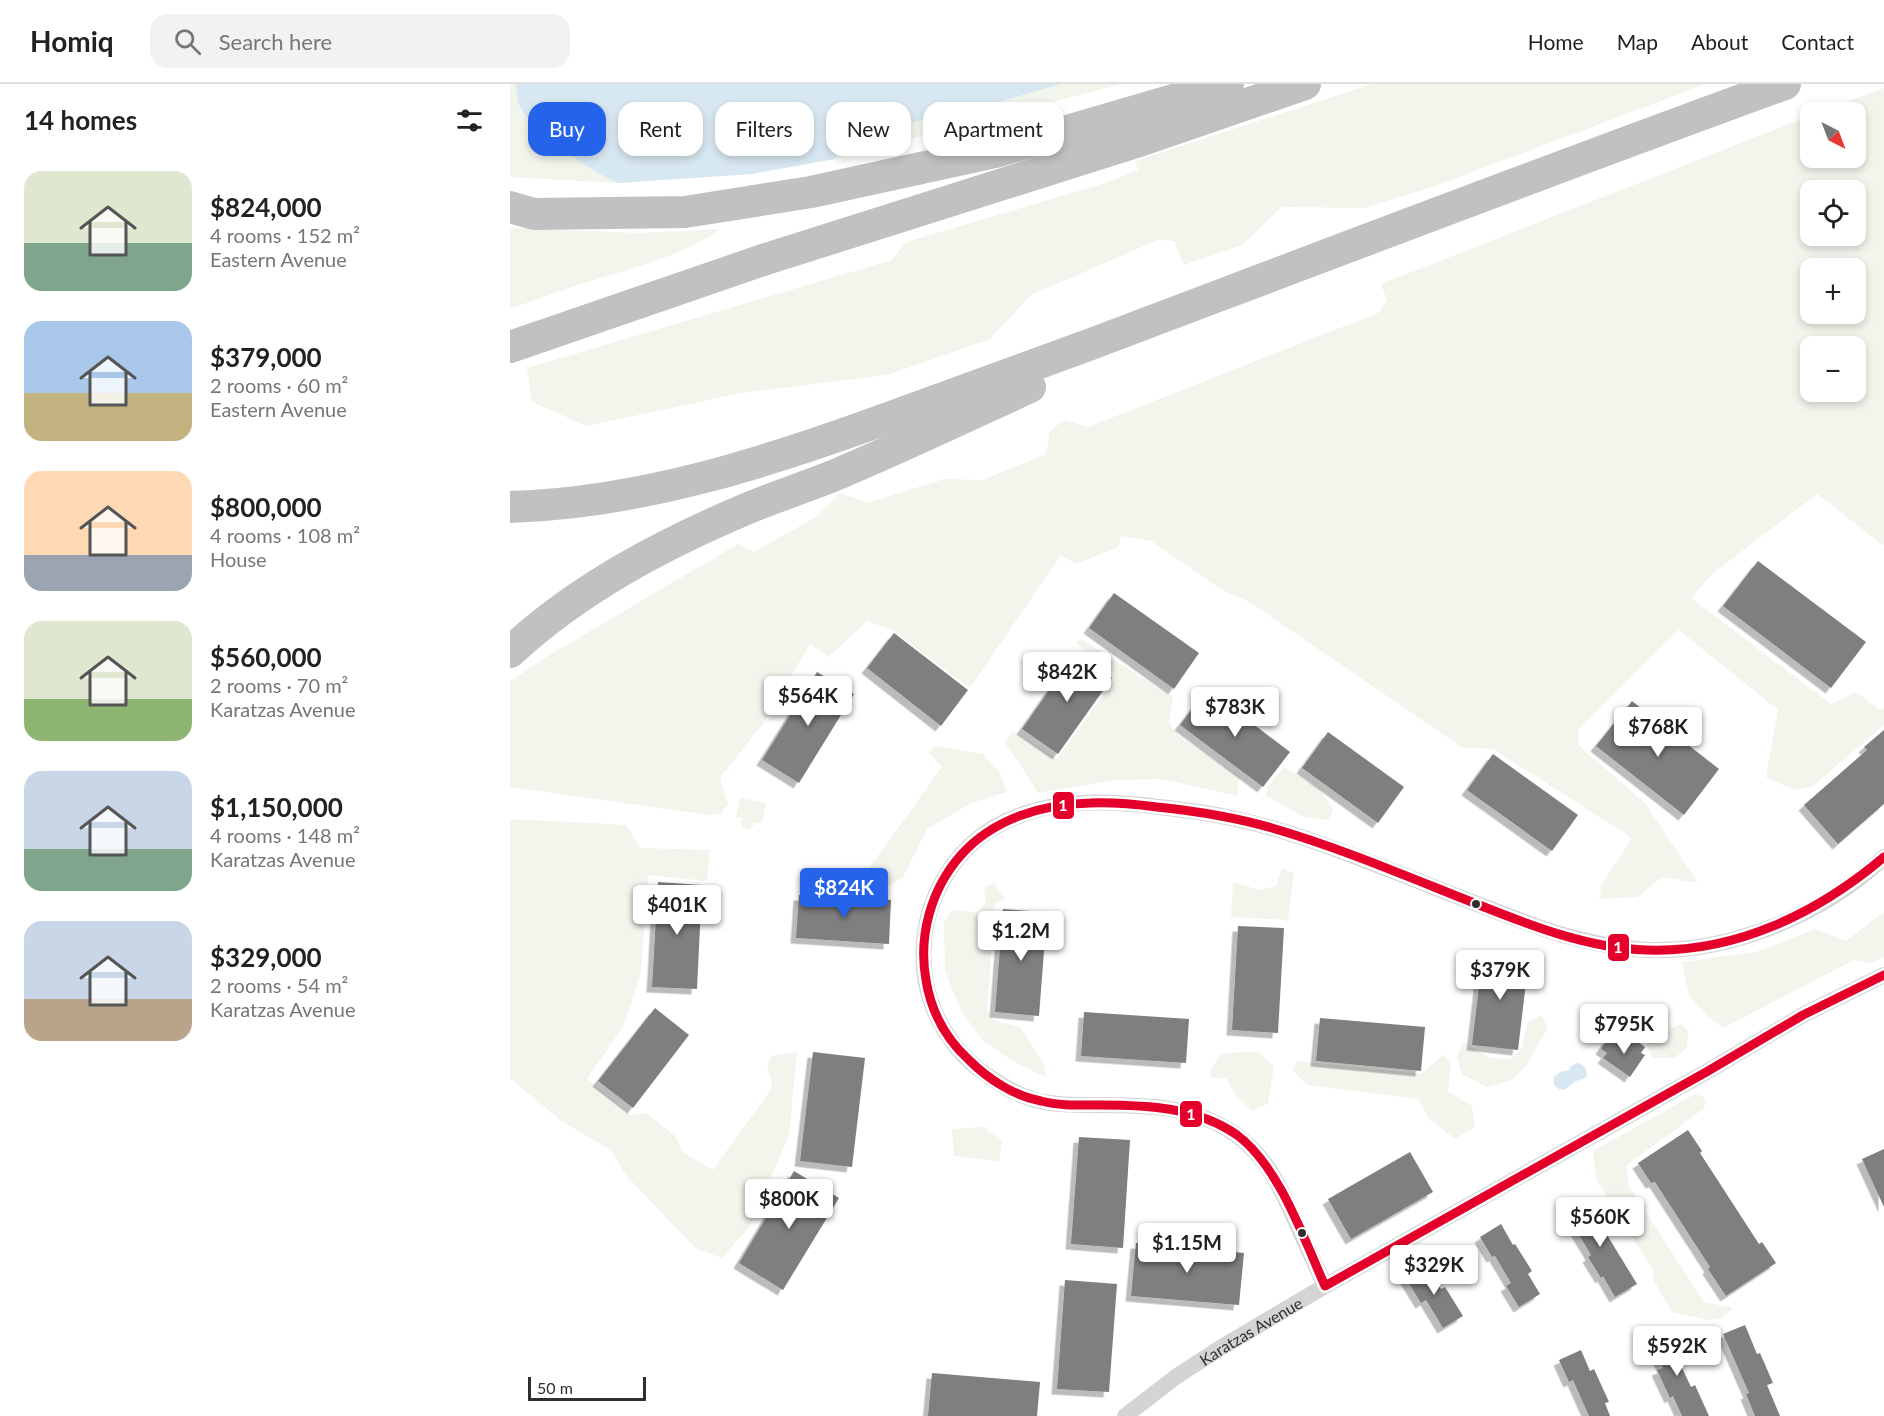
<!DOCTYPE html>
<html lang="en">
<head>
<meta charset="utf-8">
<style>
  :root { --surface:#fff; --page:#f2f2f2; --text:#222; --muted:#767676; --line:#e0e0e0; --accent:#2563eb }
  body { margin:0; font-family:Lato,sans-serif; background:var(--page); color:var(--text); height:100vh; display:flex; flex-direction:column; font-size:22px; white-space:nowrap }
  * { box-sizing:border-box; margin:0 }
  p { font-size:20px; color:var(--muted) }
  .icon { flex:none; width:33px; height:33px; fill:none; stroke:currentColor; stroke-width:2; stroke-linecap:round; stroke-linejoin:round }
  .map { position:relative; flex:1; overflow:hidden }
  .panel { display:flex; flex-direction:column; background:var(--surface); width:510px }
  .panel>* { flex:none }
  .hud { position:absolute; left:18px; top:18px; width:570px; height:54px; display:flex; gap:12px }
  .needle { width:39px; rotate:138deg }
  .controls { position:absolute; left:1290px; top:18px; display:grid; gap:12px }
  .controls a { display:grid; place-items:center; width:66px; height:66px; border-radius:12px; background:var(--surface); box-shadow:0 3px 9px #0003; font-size:30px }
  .scale { position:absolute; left:18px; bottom:15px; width:118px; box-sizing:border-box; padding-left:6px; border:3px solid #2f2f2f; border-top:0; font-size:16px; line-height:21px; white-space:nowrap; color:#2f2f2f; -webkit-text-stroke:4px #fff; paint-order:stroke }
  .price { position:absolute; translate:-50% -51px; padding:0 14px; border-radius:6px; background:#fff; color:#222; font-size:20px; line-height:39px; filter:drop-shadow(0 2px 3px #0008) }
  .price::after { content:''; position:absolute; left:50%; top:36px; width:18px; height:14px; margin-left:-9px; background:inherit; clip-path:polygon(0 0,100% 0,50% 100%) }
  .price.current { background:var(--accent); color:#fff }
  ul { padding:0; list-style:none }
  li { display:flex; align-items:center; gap:18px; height:150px; padding:0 24px }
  li span { display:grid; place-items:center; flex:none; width:168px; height:120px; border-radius:18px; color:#555 }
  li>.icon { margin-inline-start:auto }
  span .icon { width:72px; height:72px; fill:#fffc; stroke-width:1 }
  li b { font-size:26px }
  h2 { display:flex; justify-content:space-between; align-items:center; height:72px; padding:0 24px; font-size:26px }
  .tag { padding:0 21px; border-radius:18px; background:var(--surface); box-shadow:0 3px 9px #0003; font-size:21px; line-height:54px }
  .tag.current { background:var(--accent); color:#fff }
  header { display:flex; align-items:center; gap:36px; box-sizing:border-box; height:84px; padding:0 30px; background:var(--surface); border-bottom:2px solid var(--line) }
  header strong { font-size:28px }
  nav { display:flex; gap:33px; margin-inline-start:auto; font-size:21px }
  .search { width:420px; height:54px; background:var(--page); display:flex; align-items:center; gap:15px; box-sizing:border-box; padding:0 21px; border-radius:18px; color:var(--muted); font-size:22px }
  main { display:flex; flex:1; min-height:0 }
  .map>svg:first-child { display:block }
  .green { fill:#f1f5ec; fill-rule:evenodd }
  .water { fill:#d8e8f2 }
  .building { fill:#7f7f7f; filter:url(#shadow) }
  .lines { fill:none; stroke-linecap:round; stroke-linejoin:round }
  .street { stroke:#d4d4d4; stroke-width:16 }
  .highway { stroke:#c1c1c1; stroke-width:32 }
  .bus-1-casing { stroke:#fff; stroke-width:14 }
  .bus-1 { stroke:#e4002b; stroke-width:9 }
  .bus-dot { fill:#2f2f2f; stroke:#fff; stroke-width:2 }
  .labels { text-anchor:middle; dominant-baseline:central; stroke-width:6; stroke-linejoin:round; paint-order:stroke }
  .street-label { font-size:16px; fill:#2f2f2f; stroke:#fff }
  .line-badge { stroke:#fff; stroke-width:2 }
  .badge-label { font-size:16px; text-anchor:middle; font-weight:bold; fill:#fff }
</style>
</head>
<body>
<header>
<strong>Homiq</strong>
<div class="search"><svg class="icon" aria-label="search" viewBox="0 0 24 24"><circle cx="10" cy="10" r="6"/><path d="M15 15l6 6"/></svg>Search here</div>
<nav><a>Home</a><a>Map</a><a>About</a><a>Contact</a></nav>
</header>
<main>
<section class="panel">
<h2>14 homes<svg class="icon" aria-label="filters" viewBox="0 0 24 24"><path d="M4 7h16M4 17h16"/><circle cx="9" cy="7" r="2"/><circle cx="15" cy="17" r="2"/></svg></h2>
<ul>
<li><span style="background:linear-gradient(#dfe7d0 60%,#7fa58c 0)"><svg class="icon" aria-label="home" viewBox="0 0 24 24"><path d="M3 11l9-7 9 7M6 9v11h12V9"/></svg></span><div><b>$824,000</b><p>4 rooms · 152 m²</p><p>Eastern Avenue</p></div></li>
<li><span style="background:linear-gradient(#a9c7e8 60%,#c2b280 0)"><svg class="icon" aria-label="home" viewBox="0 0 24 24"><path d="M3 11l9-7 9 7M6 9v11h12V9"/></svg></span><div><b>$379,000</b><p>2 rooms · 60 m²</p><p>Eastern Avenue</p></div></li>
<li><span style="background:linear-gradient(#ffd9b3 70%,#9aa5b1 0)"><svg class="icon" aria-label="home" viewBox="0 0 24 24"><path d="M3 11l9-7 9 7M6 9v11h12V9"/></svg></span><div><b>$800,000</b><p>4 rooms · 108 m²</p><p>House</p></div></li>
<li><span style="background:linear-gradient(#dfe7d0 65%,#8fb573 0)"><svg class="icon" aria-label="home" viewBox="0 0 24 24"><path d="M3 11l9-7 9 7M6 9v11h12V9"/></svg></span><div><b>$560,000</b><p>2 rooms · 70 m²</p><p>Karatzas Avenue</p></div></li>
<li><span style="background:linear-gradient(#c9d6e8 65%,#7fa58c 0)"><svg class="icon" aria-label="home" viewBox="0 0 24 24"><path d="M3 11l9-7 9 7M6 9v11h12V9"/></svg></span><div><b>$1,150,000</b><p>4 rooms · 148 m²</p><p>Karatzas Avenue</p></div></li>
<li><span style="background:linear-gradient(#c9d6e8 65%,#b9a48a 0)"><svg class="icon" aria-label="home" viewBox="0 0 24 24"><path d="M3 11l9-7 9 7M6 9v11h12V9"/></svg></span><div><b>$329,000</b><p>2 rooms · 54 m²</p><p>Karatzas Avenue</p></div></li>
</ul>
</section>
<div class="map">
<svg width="1374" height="1332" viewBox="0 0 1374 1332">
  <defs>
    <filter id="shadow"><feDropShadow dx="-5.5" dy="5.5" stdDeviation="0" flood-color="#0004"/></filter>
  </defs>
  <rect width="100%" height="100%" fill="#fff"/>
  <g class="green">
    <path d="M 0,0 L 611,0 L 325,75 L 241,90 L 108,99 L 0,93 Z"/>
    <path d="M 862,0 L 1196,0 L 922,103 L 854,124 L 772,123 L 732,161 L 674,181 L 664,157 L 648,156 L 521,211 L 480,255 L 377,291 L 231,309 L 77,342 L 22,318 L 17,284 L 382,176 L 396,158 L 599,98 L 628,86 L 625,77 Z"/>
    <path d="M 1374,4 L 1374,462 L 1307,410 L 1202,490 L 1181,514 L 1321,620 L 1346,608 L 1370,626 L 1374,623 L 1374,641 L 1303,702 L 1285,706 L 1256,693 L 1268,626 L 1169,546 L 1068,646 L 1069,662 L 1135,719 L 1188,799 L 1152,793 L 1127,813 L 1089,815 L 1092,800 L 1122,754 L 983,665 L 953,664 L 741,519 L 711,505 L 641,457 L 611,452 L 608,463 L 566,480 L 551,471 L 460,604 L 382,546 L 357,537 L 319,573 L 300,560 L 252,641 L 210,694 L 218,720 L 210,730 L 200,731 L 0,703 L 0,597 L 41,570 L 228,460 L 244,468 L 306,433 L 330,409 L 358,419 L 434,395 L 473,396 L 536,370 L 540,347 L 554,336 L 578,343 L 868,229 L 877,216 L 871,200 L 1300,32 L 1300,74 L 1346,74 L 1346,28 L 1310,28 ZM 1300,106 L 1346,106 L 1346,152 L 1300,152 ZM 1300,184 L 1346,184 L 1346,230 L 1300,230 ZM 1300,262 L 1346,262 L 1346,308 L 1300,308 Z"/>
    <path d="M 0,144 L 130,149 L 210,145 C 173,173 111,187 65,202 C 43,209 22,217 0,225 Z"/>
    <path d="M 571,555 L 663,613 L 659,639 L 669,652 L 729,692 L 727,712 L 652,695 L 606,696 L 528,709 L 506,674 L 494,660 L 503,647 L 547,675 L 605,595 L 604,589 L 566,559 Z"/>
    <path d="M 426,662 L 473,670 L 490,689 L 497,708 L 461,719 L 417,745 L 393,793 L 380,802 L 359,798 L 358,786 L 432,683 L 418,668 Z"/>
    <path d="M 774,683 L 810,705 L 823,725 L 820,736 L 794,733 L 756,712 L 758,702 Z"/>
    <path d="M 230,714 L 256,719 L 252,739 L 244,738 L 243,742 L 238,746 L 233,744 L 231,741 L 232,734 L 226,733 Z"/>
    <path d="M 0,735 L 116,741 L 131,764 L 200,766 L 197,797 L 138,791 L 131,888 L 114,941 L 77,995 L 121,1031 L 136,1029 L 165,1052 L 173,1068 L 203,1086 L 262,1004 L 261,995 L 257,982 L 261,972 L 287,968 L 279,1051 L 240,1142 L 212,1174 L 185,1164 L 115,1090 L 101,1066 L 51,1037 L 0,994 Z"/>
    <path d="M 772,784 L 784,789 L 778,836 L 721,833 L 723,798 L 749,806 L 766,802 Z"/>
    <path d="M 483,799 L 495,814 L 485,819 L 477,926 L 483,936 L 510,943 L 534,980 L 536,993 L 508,980 L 473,957 L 452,929 L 435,887 L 434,839 L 442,826 L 469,829 L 476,817 L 474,804 Z"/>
    <path d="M 1374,828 L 1374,873 L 1361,879 L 1344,876 L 1213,944 L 1196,931 L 1179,912 L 1172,878 L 1246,868 L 1305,845 L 1336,857 Z"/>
    <path d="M 1031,932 L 1038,943 L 1016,982 L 1002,996 L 977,1003 L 952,990 L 947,973 L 953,958 L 980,974 L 1001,975 L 1012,964 L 1018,937 Z"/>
    <path d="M 1172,940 L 1178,948 L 1177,963 L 1165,974 L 1142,974 L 1137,958 L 1152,948 Z"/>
    <path d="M 748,968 L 764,982 L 758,1019 L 742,1027 L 724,1009 L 716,994 L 701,994 L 700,988 L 711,969 Z"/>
    <path d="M 933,971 L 941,979 L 938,1008 L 962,1022 L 965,1043 L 945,1055 L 919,1035 L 908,1015 L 797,1001 L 783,986 L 787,977 L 912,990 Z"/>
    <path d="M 1185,1010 L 1194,1013 L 1196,1019 L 1193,1025 L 1117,1081 L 1118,1101 L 1194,1218 L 1223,1224 L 1212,1235 L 1197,1236 L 1162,1228 L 1143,1195 L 1143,1186 L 1086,1095 L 1083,1067 Z"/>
    <path d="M 475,1043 L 492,1058 L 489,1077 L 444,1072 L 442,1045 Z"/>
  </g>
  <g class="water">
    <path d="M 6,0 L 551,0 L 489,18 L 369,46 L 328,61 L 325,75 L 241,90 L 108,99 C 83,89 16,44 8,18 C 7,13 7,6 6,0 Z"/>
    <path d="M 1066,979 C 1074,980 1077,985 1077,993 L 1064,998 L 1055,1006 L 1049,1005 L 1044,1001 L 1044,993 L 1050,988 L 1059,986 L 1060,983 Z"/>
  </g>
  <g class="building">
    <path d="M 1248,477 L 1356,558 L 1321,604 L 1213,522 Z"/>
    <path d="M 604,509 L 689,569 L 664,605 L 579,544 Z"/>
    <path d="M 384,549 L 458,606 L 431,642 L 357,584 Z"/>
    <path d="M 565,569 L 602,594 L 548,670 L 512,645 Z"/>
    <path d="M 307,588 L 344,610 L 289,699 L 252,676 Z"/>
    <path d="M 697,605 L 780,668 L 753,703 L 670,641 Z"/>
    <path d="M 1122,617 L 1209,685 L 1174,731 L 1086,662 Z"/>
    <path d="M 1374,646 L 1374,720 L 1328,760 L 1294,721 L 1357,666 L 1354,663 Z"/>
    <path d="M 818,648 L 894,703 L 868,739 L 792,684 Z"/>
    <path d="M 983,670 L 1068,731 L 1042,767 L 957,706 Z"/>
    <path d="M 148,798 L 192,801 L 187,905 L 142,903 Z"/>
    <path d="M 289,811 L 381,816 L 379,860 L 286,854 Z"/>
    <path d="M 493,825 L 537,828 L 529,932 L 485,928 Z"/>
    <path d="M 728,842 L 774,844 L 768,949 L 722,946 Z"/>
    <path d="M 973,868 L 1019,873 L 1008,966 L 962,961 Z"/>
    <path d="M 145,924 L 179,951 L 123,1024 L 88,997 Z"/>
    <path d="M 574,928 L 679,935 L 676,979 L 571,972 Z"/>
    <path d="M 810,934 L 915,943 L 911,987 L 806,977 Z"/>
    <path d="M 1098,954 L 1104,959 L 1108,954 L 1119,962 L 1124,955 L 1135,963 L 1131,969 L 1135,971 L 1120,993 L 1093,974 L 1097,969 L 1091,965 Z"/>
    <path d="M 303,968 L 355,974 L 342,1083 L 290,1077 Z"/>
    <path d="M 1178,1046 L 1192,1067 L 1190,1069 L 1249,1160 L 1252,1158 L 1266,1179 L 1216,1212 L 1198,1185 L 1200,1183 L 1145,1098 L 1141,1099 L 1128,1079 Z"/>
    <path d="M 569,1053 L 620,1056 L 613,1164 L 561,1160 Z"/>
    <path d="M 1374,1065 L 1374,1123 L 1352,1075 Z"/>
    <path d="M 900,1068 L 923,1108 L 841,1155 L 818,1115 Z"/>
    <path d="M 284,1087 L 329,1114 L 273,1206 L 229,1179 Z"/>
    <path d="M 1070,1114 L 1082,1135 L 1086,1133 L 1127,1200 L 1105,1213 L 1093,1192 L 1091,1194 L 1078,1173 L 1081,1171 L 1065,1144 L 1062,1145 L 1051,1126 Z"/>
    <path d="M 991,1140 L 1003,1161 L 1005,1160 L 1022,1187 L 1018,1190 L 1030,1210 L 1009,1223 L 996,1202 L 1001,1199 L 985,1172 L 982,1173 L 970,1153 Z"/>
    <path d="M 626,1159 L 734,1169 L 729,1221 L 621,1212 Z"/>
    <path d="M 916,1180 L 931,1205 L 935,1203 L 953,1232 L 933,1244 L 916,1216 L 911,1219 L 895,1193 Z"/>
    <path d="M 555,1196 L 607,1200 L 599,1308 L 547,1305 Z"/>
    <path d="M 1235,1241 L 1247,1270 L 1250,1269 L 1263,1299 L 1257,1301 L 1270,1332 L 1245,1332 L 1236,1310 L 1239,1309 L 1213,1250 Z"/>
    <path d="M 1159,1246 L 1172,1274 L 1168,1275 L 1181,1303 L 1185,1301 L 1199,1332 L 1172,1332 L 1163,1312 L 1160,1314 L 1147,1286 L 1153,1284 L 1140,1254 Z"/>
    <path d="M 1071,1266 L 1080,1287 L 1084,1285 L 1099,1318 L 1095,1319 L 1100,1332 L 1079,1332 L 1063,1296 L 1059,1298 L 1049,1276 Z"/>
    <path d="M 422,1289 L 530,1298 L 527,1332 L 418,1332 Z"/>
  </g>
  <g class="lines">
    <g class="street">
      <path d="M 815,1202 C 805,1180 795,1158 785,1136 C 770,1102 756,1072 725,1050 C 683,1021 634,1021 584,1021 C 564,1021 544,1021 525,1016 C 508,1011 492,1002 478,992 C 453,975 436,954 424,926 C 409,889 410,847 426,810 C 444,770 475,742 517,729 C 559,715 605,717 649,723 C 677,726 706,730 734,737 C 775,746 815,761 854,776 C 918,800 981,827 1046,849 C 1077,858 1109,865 1141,866 C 1223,868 1315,829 1374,773"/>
      <path id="s1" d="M 615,1332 L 667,1292 L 712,1263 L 815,1202 L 1198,987 L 1293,931 L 1374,891"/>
    </g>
    <g class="highway">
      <path d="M 0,123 L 24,130 L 175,128 L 301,108 L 489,67 L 718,0"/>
      <path d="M 0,263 L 256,175 L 626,58 L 795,0"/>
      <path d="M 0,423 C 131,419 258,378 381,333 C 448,309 516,284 584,259 C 814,172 1044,84 1275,0"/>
      <path d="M 0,568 C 68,505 151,461 236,425 C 267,412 299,402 330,389 C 394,362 457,332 520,303"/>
    </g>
    <defs>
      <path id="bus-1" d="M 1374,773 C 1308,829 1226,869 1137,866 C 1070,864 1005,835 944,811 C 884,787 824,762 762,744 C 724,733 686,727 647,723 C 624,720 602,718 580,719 C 532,720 483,735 451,771 C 421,805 408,852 416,896 C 421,927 436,955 459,976 C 478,995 504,1012 531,1017 C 550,1022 570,1021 590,1021 C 637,1021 687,1023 727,1051 C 769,1082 794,1155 815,1202 L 1198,987 L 1293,931 L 1374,891"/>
    </defs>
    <use href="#bus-1" class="bus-1-casing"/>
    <use href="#bus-1" class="bus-1"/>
  </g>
  <g class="bus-dot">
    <circle cx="966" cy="820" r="5"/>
    <circle cx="792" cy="1149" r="5"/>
  </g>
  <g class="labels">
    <g class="street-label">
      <text stroke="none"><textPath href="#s1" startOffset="152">Karatzas Avenue</textPath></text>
    </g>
  </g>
  <g class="line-badge">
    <rect x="542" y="707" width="23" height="29" rx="6" fill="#e4002b"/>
    <rect x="1097" y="849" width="23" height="29" rx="6" fill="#e4002b"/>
    <rect x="669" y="1016" width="24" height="28" rx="6" fill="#e4002b"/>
  </g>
  <g class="badge-label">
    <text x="553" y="727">1</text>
    <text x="1108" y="869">1</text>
    <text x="681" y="1036">1</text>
  </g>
</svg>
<div class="controls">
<a><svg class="needle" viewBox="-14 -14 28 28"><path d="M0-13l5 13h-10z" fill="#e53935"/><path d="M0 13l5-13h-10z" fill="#767676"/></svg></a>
<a><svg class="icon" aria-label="locate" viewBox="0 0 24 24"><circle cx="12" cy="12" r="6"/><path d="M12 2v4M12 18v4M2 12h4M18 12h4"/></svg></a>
<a>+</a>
<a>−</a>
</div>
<div class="scale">50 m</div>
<b class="price" style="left:557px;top:619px">$842K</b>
<b class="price" style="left:298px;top:643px">$564K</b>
<b class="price" style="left:725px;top:654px">$783K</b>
<b class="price" style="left:1148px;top:674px">$768K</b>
<b class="price current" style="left:334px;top:835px">$824K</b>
<b class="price" style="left:167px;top:852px">$401K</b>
<b class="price" style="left:511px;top:878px">$1.2M</b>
<b class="price" style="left:990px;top:917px">$379K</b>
<b class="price" style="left:1114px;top:971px">$795K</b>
<b class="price" style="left:279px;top:1146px">$800K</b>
<b class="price" style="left:1090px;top:1164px">$560K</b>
<b class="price" style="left:677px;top:1190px">$1.15M</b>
<b class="price" style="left:924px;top:1212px">$329K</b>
<b class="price" style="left:1167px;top:1293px">$592K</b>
<div class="hud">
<a class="tag current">Buy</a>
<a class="tag">Rent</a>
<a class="tag">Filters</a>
<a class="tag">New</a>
<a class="tag">Apartment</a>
</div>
</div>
</main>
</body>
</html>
